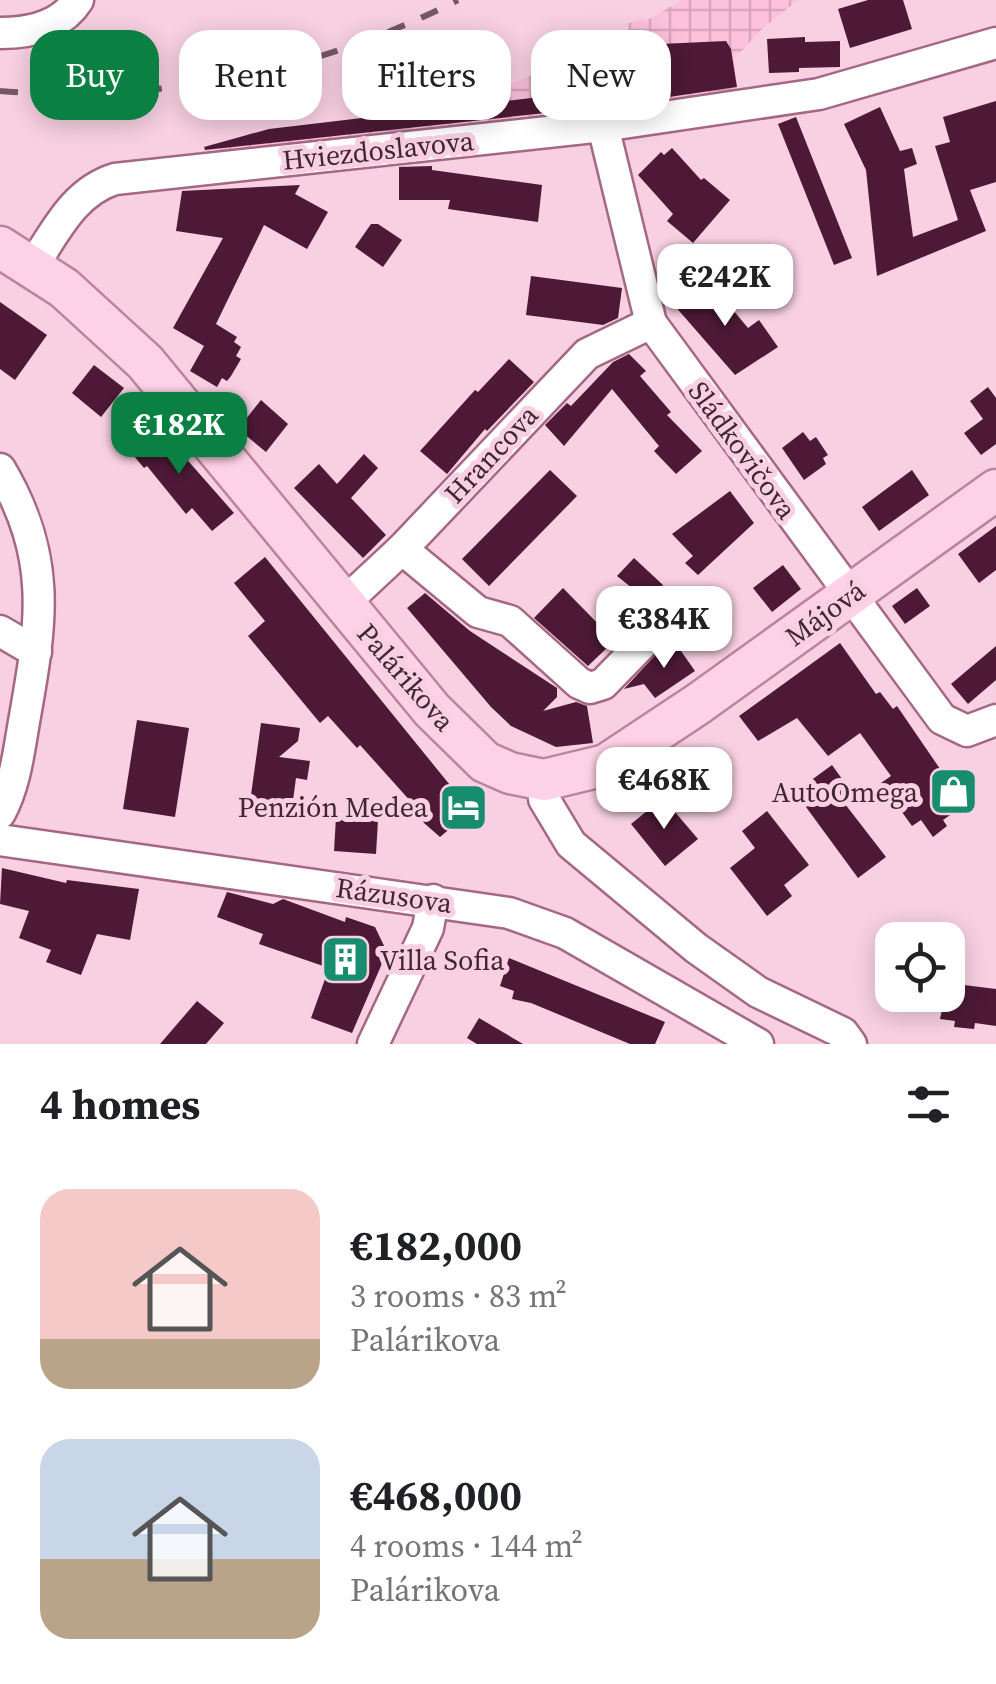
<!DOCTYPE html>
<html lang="en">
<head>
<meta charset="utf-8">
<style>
  :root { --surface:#fff; --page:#f2f2f2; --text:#202124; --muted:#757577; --accent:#0b8043 }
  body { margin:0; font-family:"Source Serif 4",serif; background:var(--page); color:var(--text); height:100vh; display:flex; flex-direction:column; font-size:38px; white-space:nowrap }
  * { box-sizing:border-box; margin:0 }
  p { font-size:32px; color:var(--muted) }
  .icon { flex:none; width:55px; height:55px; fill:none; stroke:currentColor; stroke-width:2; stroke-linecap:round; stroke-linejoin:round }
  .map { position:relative; height:1044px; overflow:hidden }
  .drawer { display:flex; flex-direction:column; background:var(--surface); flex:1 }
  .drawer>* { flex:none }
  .banner { position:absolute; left:30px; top:30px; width:938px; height:90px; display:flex; gap:20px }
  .controls { position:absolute; left:875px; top:922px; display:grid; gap:20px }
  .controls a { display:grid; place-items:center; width:90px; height:90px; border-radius:20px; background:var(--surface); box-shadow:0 5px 25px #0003; font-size:50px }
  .price { position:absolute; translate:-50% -85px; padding:0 22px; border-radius:20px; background:#fff; color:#222; font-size:32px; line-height:65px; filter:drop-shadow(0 2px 5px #0008) }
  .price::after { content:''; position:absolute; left:50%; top:60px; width:30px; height:22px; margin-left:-15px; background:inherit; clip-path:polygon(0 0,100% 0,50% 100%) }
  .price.selected { background:var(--accent); color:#fff }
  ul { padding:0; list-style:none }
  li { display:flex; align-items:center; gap:30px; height:250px; padding:0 40px }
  li span { display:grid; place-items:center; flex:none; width:280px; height:200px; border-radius:30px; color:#555 }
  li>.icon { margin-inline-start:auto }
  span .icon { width:120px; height:120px; fill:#fffc; stroke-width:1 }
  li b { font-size:42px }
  h2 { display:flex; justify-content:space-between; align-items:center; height:120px; padding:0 40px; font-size:42px }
  .pill { padding:0 35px; border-radius:30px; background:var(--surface); box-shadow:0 5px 25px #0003; font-size:35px; line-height:90px }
  .pill.selected { background:var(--accent); color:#fff }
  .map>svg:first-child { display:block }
  .industrial { fill:url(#industrial-grid) }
  .building { fill:#4d1936 }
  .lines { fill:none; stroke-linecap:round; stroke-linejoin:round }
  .minor-casing { stroke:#a46885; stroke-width:35 }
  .major-casing { stroke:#bc839d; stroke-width:45 }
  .minor { stroke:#fff; stroke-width:30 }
  .major { stroke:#fed2e6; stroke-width:40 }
  .rail { stroke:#755865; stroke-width:6; stroke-dasharray:18 18; stroke-linecap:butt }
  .labels { text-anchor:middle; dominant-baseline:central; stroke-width:10; stroke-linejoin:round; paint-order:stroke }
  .street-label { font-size:28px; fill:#402733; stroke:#f8d0e2 }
  .poi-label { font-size:28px; fill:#402733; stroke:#f8d0e2; text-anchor:end }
</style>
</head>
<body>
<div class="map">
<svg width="996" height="1044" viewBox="0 0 996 1044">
  <defs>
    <pattern id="industrial-grid" width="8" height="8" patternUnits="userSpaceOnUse" patternTransform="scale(2.5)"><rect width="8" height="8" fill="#fdc1dc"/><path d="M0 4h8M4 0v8" fill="none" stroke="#daa6bd"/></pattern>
  </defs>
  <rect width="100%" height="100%" fill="#f8d0e2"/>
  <path class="industrial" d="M 682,0 L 798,0 L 763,28 L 733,60 L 737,92 L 723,102 L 207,161 L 231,140 L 254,132 L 433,110 L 501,88 L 608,43 L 628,31 L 627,24 L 644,18 L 646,21 Z"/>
  <g class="building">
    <path d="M 868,0 L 903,0 L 912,29 L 850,48 L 838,9 Z"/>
    <path d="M 805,37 L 805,42 L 840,41 L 840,67 L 799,68 L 799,72 L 769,73 L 767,39 Z"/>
    <path d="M 726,41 L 731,49 L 737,87 L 601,107 L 205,150 L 204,147 L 269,129 L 557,95 L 554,68 L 572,65 L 577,92 L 644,84 L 639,45 Z"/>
    <path d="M 996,101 L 996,182 L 970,190 L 986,231 L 877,276 L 866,170 L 844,124 L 880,107 L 900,151 L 912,148 L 917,164 L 904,169 L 913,237 L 958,220 L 935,146 L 950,142 L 943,117 Z"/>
    <path d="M 796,117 L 852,258 L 834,265 L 778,124 Z"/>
    <path d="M 672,148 L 701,180 L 704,178 L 730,200 L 693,243 L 667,221 L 673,214 L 638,175 L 661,152 L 664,155 Z"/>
    <path d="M 432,166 L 432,170 L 542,185 L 538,222 L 448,209 L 450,200 L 399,200 L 399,167 Z"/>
    <path d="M 300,185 L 295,194 L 328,212 L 307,249 L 264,225 L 216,324 L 237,337 L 234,342 L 241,347 L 236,356 L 241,359 L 231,376 L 227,381 L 222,378 L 217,387 L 190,371 L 204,346 L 173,328 L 223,238 L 176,231 L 182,191 Z"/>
    <path d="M 371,224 L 378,224 L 402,240 L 383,267 L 355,247 Z"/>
    <path d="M 531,276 L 622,288 L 618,318 L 603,325 L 526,315 Z"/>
    <path d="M 700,283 L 706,291 L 713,286 L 748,328 L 759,320 L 778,347 L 735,375 L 674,305 Z"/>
    <path d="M 0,302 L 47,335 L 15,380 L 0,369 Z"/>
    <path d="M 629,354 L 646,371 L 640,376 L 671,412 L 667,415 L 702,451 L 676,474 L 654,451 L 659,446 L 612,389 L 564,446 L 545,425 L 567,403 L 571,406 L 613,362 Z"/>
    <path d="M 509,359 L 534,382 L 487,431 L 485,429 L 447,474 L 420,451 L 475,390 L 478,392 Z"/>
    <path d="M 94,365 L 124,388 L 101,417 L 72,393 Z"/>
    <path d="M 988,387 L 996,398 L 996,444 L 981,455 L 964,433 L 983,419 L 970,401 Z"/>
    <path d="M 261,400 L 288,424 L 266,452 L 238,429 Z"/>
    <path d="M 153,421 L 234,513 L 212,531 L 192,508 L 186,514 L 147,466 L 144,468 L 128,449 Z"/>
    <path d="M 803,432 L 810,441 L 816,437 L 828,455 L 823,458 L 826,464 L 804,480 L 782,448 Z"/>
    <path d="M 364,454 L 378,468 L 351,498 L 386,535 L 363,558 L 294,488 L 319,464 L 337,484 Z"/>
    <path d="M 550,470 L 577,496 L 489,586 L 462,559 Z"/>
    <path d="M 912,470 L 929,495 L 879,531 L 862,507 Z"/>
    <path d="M 730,491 L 754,523 L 698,575 L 685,563 L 693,556 L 672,534 Z"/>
    <path d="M 996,526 L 996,570 L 979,583 L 958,554 Z"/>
    <path d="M 265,557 L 471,811 L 440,837 L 424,823 L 413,804 L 360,745 L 357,748 L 328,716 L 320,723 L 248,636 L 265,621 L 234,583 Z"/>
    <path d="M 634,558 L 663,585 L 647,600 L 617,576 Z"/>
    <path d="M 783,565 L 801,589 L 772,612 L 753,588 Z"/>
    <path d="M 563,588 L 611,637 L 611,644 L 588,666 L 534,618 Z"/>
    <path d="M 917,588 L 930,606 L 905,624 L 892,606 Z"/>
    <path d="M 425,593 L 470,631 L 557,688 L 557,697 L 543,711 L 576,702 L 587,706 L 593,743 L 556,747 L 511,726 L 491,707 L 407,608 Z"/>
    <path d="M 674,641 L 695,671 L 655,698 L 644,684 L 624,689 L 660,650 Z"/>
    <path d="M 840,643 L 876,694 L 880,692 L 893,709 L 897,706 L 962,801 L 957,805 L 959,809 L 943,820 L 947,826 L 933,837 L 921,820 L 912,826 L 881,783 L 891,776 L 860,733 L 828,756 L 797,718 L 758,741 L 739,716 Z"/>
    <path d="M 996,646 L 996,680 L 968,704 L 951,684 Z"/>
    <path d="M 137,720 L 189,728 L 175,817 L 123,809 Z"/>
    <path d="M 261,723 L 300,728 L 298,741 L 279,757 L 310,761 L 307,780 L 296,778 L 292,808 L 250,802 Z"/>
    <path d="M 832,765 L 855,797 L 845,804 L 886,857 L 858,878 L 795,792 Z"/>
    <path d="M 663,798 L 698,839 L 665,866 L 631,824 Z"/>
    <path d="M 767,811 L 809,865 L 784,885 L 792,896 L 767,916 L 730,868 L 755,848 L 742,831 Z"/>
    <path d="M 336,817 L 378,820 L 376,854 L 334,851 Z"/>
    <path d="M 2,868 L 66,883 L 67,880 L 139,889 L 130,940 L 97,934 L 81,975 L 46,962 L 51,950 L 19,938 L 29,911 L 0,904 Z"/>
    <path d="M 227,892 L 273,904 L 283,899 L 345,922 L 346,917 L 375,927 L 387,952 L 352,1033 L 311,1018 L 329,968 L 259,944 L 263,934 L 217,917 Z"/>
    <path d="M 509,958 L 665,1022 L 655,1044 L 630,1044 L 531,1003 L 512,999 L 514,991 L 500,986 Z"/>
    <path d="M 948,983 L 996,989 L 996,1026 L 975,1023 L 974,1029 L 954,1027 L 955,1021 L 940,1019 Z"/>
    <path d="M 197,1001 L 224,1023 L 206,1044 L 160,1044 Z"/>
    <path d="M 479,1018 L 523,1044 L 477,1044 L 467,1038 Z"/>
  </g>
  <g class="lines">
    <defs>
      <g id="minor">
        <path d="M 0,33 C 30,33 61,27 78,0"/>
        <path d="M 603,126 L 651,323 L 942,719 L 967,731 L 996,720"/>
        <path d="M 32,267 C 55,233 73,192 115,179 L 603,126 L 819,94 L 996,43"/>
        <path d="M 0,469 C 52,557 42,620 25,716 C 19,749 16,783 0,813"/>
        <path d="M 402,549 L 478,612 L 510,621 L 579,683 L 590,688 L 603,684 L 644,642"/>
        <path d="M 343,604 L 402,549 L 587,354 L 651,323"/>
        <path d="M 0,631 L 36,652"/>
        <path d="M 544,780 L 544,799 L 571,844 L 696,948 L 758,992 L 843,1033 L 851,1044"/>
        <path d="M 0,840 L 509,913 L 565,933 L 758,1044"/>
        <path d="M 373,1044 L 428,928 L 433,900"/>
      </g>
      <path id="major" d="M 0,247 L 64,288 L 145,362 L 432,710 L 485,762 L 510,773 L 544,780 L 606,765 L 698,704 L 996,490"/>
    </defs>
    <use href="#minor" class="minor-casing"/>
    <use href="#major" class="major-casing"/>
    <use href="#minor" class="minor"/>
    <use href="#major" class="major"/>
    <path class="rail" d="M 0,91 C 159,103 316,73 458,0"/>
  </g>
  <defs>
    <symbol id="shop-square" viewBox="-11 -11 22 22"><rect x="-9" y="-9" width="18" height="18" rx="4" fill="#188c6e" stroke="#f8d0e2"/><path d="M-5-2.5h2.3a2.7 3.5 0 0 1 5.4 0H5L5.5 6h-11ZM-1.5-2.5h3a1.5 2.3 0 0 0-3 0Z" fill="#fff"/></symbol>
    <symbol id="hotel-square" viewBox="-11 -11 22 22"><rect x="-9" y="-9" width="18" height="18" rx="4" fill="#188c6e" stroke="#f8d0e2"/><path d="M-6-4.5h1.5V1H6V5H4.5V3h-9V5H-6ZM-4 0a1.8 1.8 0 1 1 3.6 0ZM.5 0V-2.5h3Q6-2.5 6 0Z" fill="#fff"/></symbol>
    <symbol id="building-square" viewBox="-11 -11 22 22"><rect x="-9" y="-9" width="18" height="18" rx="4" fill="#188c6e" stroke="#f8d0e2"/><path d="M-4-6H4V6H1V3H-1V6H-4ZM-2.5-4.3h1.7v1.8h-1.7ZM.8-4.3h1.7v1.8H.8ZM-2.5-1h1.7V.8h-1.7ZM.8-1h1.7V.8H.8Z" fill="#fff"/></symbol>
  </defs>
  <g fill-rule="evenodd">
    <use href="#shop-square" x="926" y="764" width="55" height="55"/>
    <use href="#hotel-square" x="436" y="780" width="55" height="55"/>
    <use href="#building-square" x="318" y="932" width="55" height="55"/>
  </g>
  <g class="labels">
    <g class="street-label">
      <text transform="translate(378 150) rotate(-6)">Hviezdoslavova</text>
      <text transform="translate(743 450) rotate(54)">Sládkovičova</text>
      <text transform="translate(491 454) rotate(-47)">Hrancova</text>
      <text transform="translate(825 613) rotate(-36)">Májová</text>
      <text transform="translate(406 677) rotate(49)">Palárikova</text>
      <text transform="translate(394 895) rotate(8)">Rázusova</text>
    </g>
    <g class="poi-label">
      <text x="918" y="792">AutoOmega</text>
      <text x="428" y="807">Penzión Medea</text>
      <text x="380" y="960" text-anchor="start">Villa Sofia</text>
    </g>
  </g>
</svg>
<div class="controls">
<a><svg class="icon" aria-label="locate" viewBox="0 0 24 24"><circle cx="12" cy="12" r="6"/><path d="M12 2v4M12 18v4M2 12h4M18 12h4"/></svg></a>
</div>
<b class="price" style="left:725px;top:329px">€242K</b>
<b class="price selected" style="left:179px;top:477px">€182K</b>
<b class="price" style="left:664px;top:671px">€384K</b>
<b class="price" style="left:664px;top:832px">€468K</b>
<div class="banner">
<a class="pill selected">Buy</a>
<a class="pill">Rent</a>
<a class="pill">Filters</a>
<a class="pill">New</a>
</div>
</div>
<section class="drawer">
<h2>4 homes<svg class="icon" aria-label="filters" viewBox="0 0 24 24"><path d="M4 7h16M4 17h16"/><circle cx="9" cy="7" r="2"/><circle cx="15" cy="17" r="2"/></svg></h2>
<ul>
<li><span style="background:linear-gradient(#f6c9c9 75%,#b9a48a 0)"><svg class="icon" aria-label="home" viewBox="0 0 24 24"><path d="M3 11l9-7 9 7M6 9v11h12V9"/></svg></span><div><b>€182,000</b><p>3 rooms · 83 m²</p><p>Palárikova</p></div></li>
<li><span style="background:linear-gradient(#c9d6e8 60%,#b9a48a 0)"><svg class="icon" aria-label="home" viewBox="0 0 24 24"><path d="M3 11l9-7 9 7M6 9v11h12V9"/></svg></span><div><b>€468,000</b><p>4 rooms · 144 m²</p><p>Palárikova</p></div></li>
</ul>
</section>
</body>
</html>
